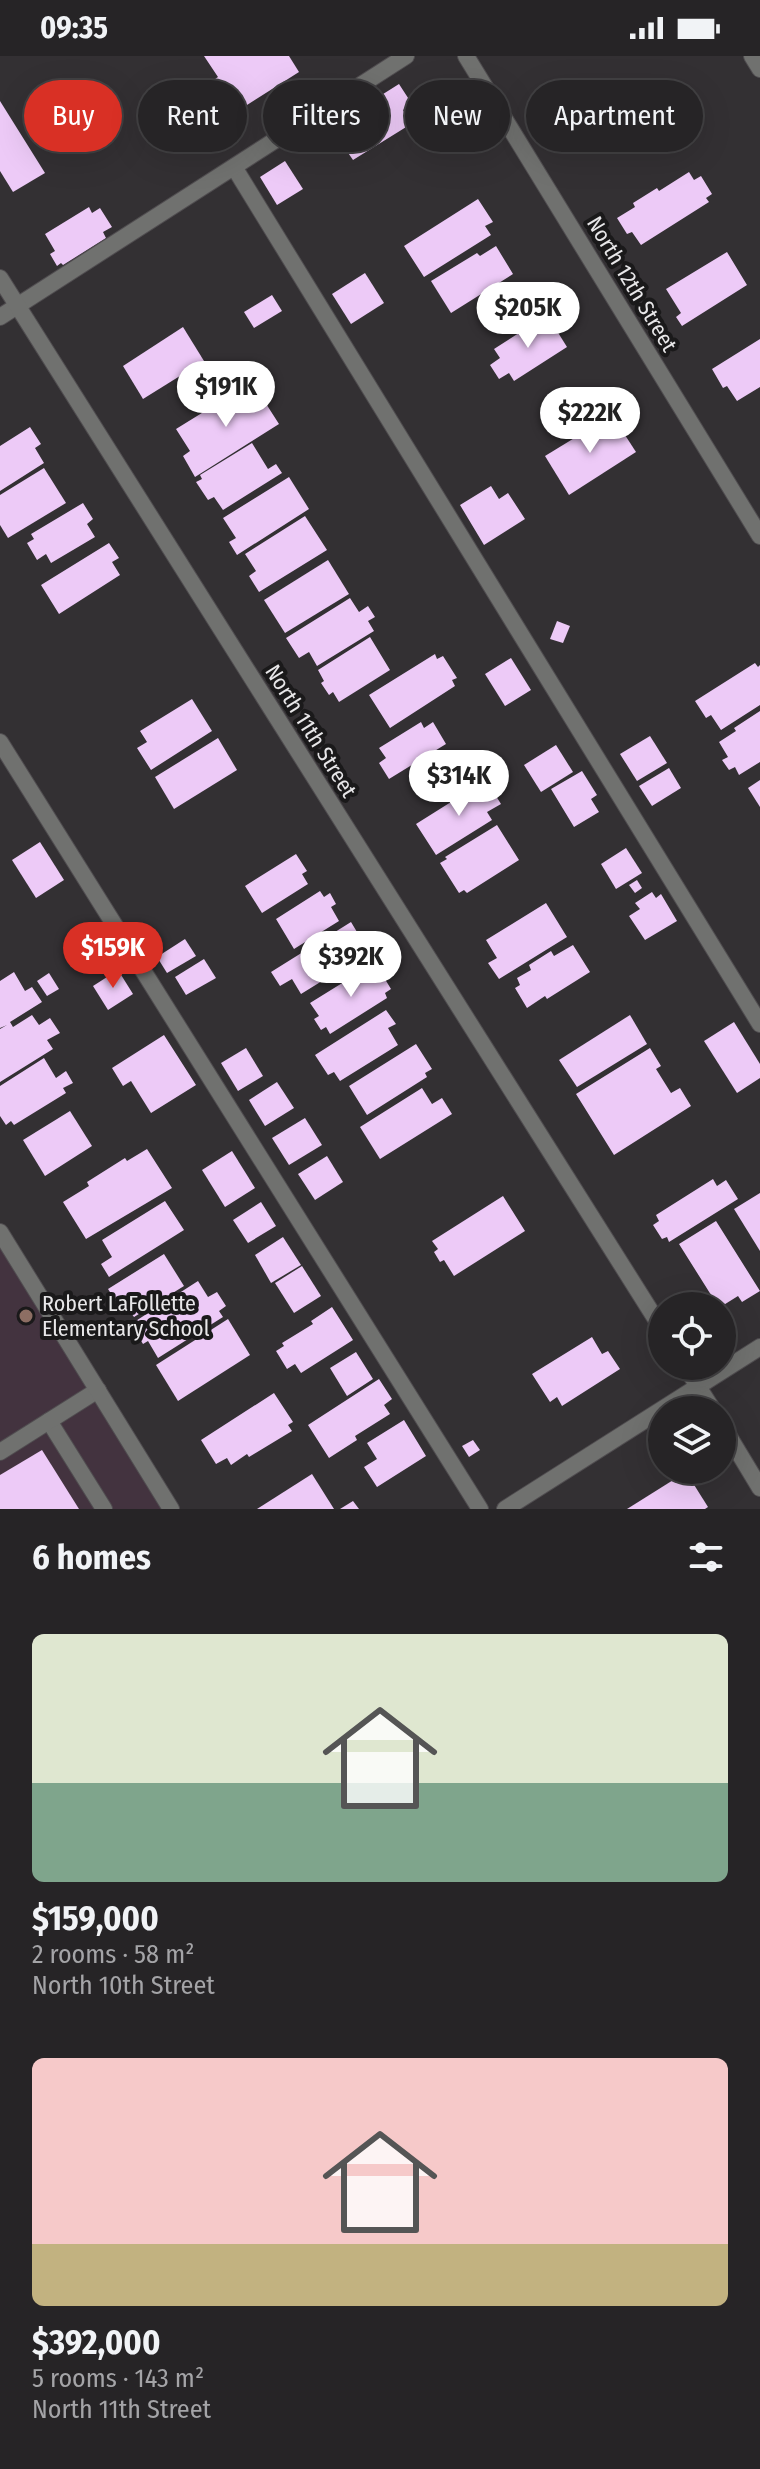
<!DOCTYPE html>
<html lang="en">
<head>
<meta charset="utf-8">
<style>
  :root { --surface:#262426; --page:#323032; --text:#f1f3f6; --muted:#a4a4a7; --line:#424143; --accent:#d93025 }
  body { margin:0; font-family:"Fira Sans Condensed",sans-serif; background:var(--page); color:var(--text); height:100vh; display:flex; flex-direction:column; font-size:30px; white-space:nowrap }
  * { box-sizing:border-box; margin:0 }
  p { font-size:26px; color:var(--muted) }
  .icon { flex:none; width:44px; height:44px; fill:none; stroke:currentColor; stroke-width:2; stroke-linecap:round; stroke-linejoin:round }
  .map { position:relative; height:1453px; overflow:hidden }
  .panel { display:flex; flex-direction:column; background:var(--surface); flex:1 }
  .panel>* { flex:none }
  .top-card { position:absolute; left:24px; top:24px; width:712px; height:72px; display:flex; gap:16px }
  .controls { position:absolute; left:648px; top:1236px; display:grid; gap:16px }
  .controls a { display:grid; place-items:center; width:88px; height:88px; border-radius:50%; background:var(--surface); box-shadow:0 8px 32px #0002,0 0 0 2px var(--line); font-size:40px }
  .price { position:absolute; translate:-50% -68px; padding:0 18px; border-radius:28px; background:#fff; color:#222; font-size:26px; line-height:52px; filter:drop-shadow(0 2px 4px #0008) }
  .price::after { content:''; position:absolute; left:50%; top:48px; width:24px; height:18px; margin-left:-12px; background:inherit; clip-path:polygon(0 0,100% 0,50% 100%) }
  .price.selected { background:var(--accent); color:#fff }
  ul { padding:0; list-style:none }
  li { display:grid; align-content:center; gap:16px; height:424px; padding:0 32px }
  li span { display:grid; place-items:center; height:248px; border-radius:12px; color:#555 }
  li>.icon { margin-inline-start:auto }
  span .icon { width:144px; height:144px; fill:#fffc; stroke-width:1 }
  li b { font-size:34px }
  h2 { display:flex; justify-content:space-between; align-items:center; height:96px; padding:0 32px; font-size:34px }
  .pill { padding:0 28px; border-radius:36px; background:var(--surface); box-shadow:0 8px 32px #0002,0 0 0 2px var(--line); font-size:28px; line-height:72px }
  .pill.selected { background:var(--accent); color:#fff }
  .status { display:flex; justify-content:space-between; align-items:center; height:56px; padding:0 40px; background:var(--surface); direction:ltr }
  .status svg { height:22px; fill:currentColor }
  .map>svg:first-child { display:block }
  .education { fill:#43333f }
  .building { fill:#edcaf7 }
  .lines { fill:none; stroke-linecap:round; stroke-linejoin:round }
  .service-casing { stroke:#504d50; stroke-width:18 }
  .minor-casing { stroke:#504d50; stroke-width:18 }
  .service { stroke:#70716f; stroke-width:16 }
  .minor { stroke:#70716f; stroke-width:16 }
  .education-dot { fill:#8d6e63; stroke:#1a191a; stroke-width:3 }
  .labels { text-anchor:middle; dominant-baseline:central; stroke-width:8; stroke-linejoin:round; paint-order:stroke }
  .street-label { font-size:22px; fill:#e8e7e9; stroke:#1a191a }
  .poi-label { font-size:22px; fill:#e8e7e9; stroke:#1a191a; text-anchor:start }
</style>
</head>
<body>
<div class="status"><b>09:35</b><svg viewBox="0 0 49 12"><path d="M0 12V9h3v3zM5 12V6h3v6zM10 12V3h3v9zM15 12V0h3v12zM26 1h20v11H26zM47 4h2v5h-2z"/></svg></div>
<div class="map">
<svg width="760" height="1453" viewBox="0 0 760 1453">
  <rect width="100%" height="100%" fill="#333033"/>
  <path class="education" d="M 0,1176 L 171,1453 L 0,1453 Z"/>
  <g class="building">
    <path d="M 204,0 L 289,0 L 299,16 L 225,63 L 205,30 L 218,21 Z"/>
    <path d="M 399,28 L 412,48 L 403,54 L 411,68 L 353,104 L 342,88 L 337,90 L 326,74 Z"/>
    <path d="M 0,45 L 45,117 L 13,136 L 0,115 Z"/>
    <path d="M 285,105 L 303,133 L 277,149 L 260,121 Z"/>
    <path d="M 689,116 L 694,124 L 701,120 L 712,138 L 706,142 L 709,146 L 641,189 L 632,176 L 627,178 L 617,162 L 635,151 L 633,147 L 657,132 L 659,135 Z"/>
    <path d="M 478,143 L 493,166 L 485,170 L 491,179 L 424,221 L 404,190 Z"/>
    <path d="M 89,151 L 92,157 L 100,152 L 112,171 L 103,176 L 106,182 L 63,209 L 61,207 L 57,210 L 50,198 L 55,195 L 45,178 Z"/>
    <path d="M 496,190 L 513,218 L 451,257 L 431,225 L 477,197 L 480,200 Z"/>
    <path d="M 727,196 L 747,229 L 682,270 L 676,261 L 681,257 L 666,233 Z"/>
    <path d="M 365,217 L 384,247 L 351,268 L 332,238 Z"/>
    <path d="M 272,239 L 282,255 L 254,272 L 244,256 Z"/>
    <path d="M 547,259 L 567,291 L 514,325 L 509,317 L 499,323 L 490,309 L 500,302 L 494,293 Z"/>
    <path d="M 183,271 L 204,305 L 143,343 L 123,310 Z"/>
    <path d="M 760,283 L 760,331 L 737,345 L 727,330 L 723,332 L 712,313 Z"/>
    <path d="M 252,326 L 279,368 L 195,421 L 183,400 L 190,395 L 176,373 Z"/>
    <path d="M 612,359 L 636,396 L 569,439 L 545,400 Z"/>
    <path d="M 30,371 L 41,388 L 35,392 L 44,407 L 0,435 L 0,390 Z"/>
    <path d="M 252,387 L 268,413 L 276,408 L 282,417 L 223,454 L 214,441 L 208,444 L 196,426 L 202,423 L 200,419 Z"/>
    <path d="M 44,412 L 66,447 L 8,482 L 0,469 L 0,439 Z"/>
    <path d="M 289,421 L 309,453 L 237,499 L 229,486 L 236,482 L 223,462 Z"/>
    <path d="M 491,430 L 499,443 L 508,437 L 525,463 L 484,489 L 460,449 Z"/>
    <path d="M 83,447 L 93,463 L 87,468 L 95,481 L 51,507 L 46,498 L 37,504 L 27,487 L 34,483 L 31,478 Z"/>
    <path d="M 305,460 L 327,494 L 259,536 L 249,520 L 256,515 L 245,498 Z"/>
    <path d="M 109,487 L 119,502 L 112,506 L 120,519 L 59,558 L 41,529 Z"/>
    <path d="M 328,504 L 349,538 L 285,577 L 264,544 Z"/>
    <path d="M 350,542 L 359,556 L 368,550 L 375,561 L 368,565 L 374,575 L 317,610 L 309,596 L 299,602 L 286,582 Z"/>
    <path d="M 557,565 L 570,570 L 563,587 L 550,583 Z"/>
    <path d="M 370,581 L 390,614 L 339,646 L 333,636 L 329,639 L 321,627 L 324,625 L 318,614 Z"/>
    <path d="M 435,598 L 437,603 L 443,600 L 457,622 L 452,624 L 455,630 L 390,672 L 369,639 Z"/>
    <path d="M 511,602 L 531,634 L 505,650 L 485,618 Z"/>
    <path d="M 755,607 L 758,611 L 760,609 L 760,649 L 721,674 L 711,659 L 706,662 L 695,645 Z"/>
    <path d="M 192,643 L 212,675 L 151,714 L 137,692 L 147,686 L 140,675 Z"/>
    <path d="M 760,655 L 760,706 L 739,719 L 735,711 L 729,714 L 722,704 L 728,701 L 719,686 L 736,675 L 734,672 Z"/>
    <path d="M 421,666 L 424,672 L 433,666 L 446,688 L 389,723 L 379,707 L 386,702 L 379,692 Z"/>
    <path d="M 650,680 L 667,707 L 637,725 L 620,698 Z"/>
    <path d="M 218,682 L 237,714 L 174,753 L 155,721 Z"/>
    <path d="M 556,689 L 573,716 L 541,736 L 524,709 Z"/>
    <path d="M 669,712 L 681,732 L 652,750 L 639,730 Z"/>
    <path d="M 582,715 L 597,739 L 591,743 L 599,756 L 574,771 L 551,733 Z"/>
    <path d="M 486,724 L 501,748 L 487,756 L 492,764 L 436,799 L 416,768 Z"/>
    <path d="M 760,724 L 760,751 L 748,732 Z"/>
    <path d="M 497,769 L 519,804 L 467,837 L 464,834 L 459,837 L 440,807 L 447,803 L 445,801 Z"/>
    <path d="M 40,786 L 64,824 L 36,842 L 12,804 Z"/>
    <path d="M 626,792 L 642,817 L 616,833 L 601,808 Z"/>
    <path d="M 296,798 L 307,815 L 302,818 L 308,828 L 262,857 L 245,830 Z"/>
    <path d="M 637,824 L 642,832 L 635,837 L 629,829 Z"/>
    <path d="M 320,835 L 324,841 L 330,837 L 336,848 L 331,851 L 339,865 L 294,893 L 276,863 Z"/>
    <path d="M 652,836 L 656,842 L 661,838 L 677,865 L 645,884 L 629,860 L 640,853 L 635,847 Z"/>
    <path d="M 546,847 L 567,881 L 499,923 L 488,907 L 497,902 L 486,884 Z"/>
    <path d="M 351,866 L 369,896 L 301,938 L 292,923 L 280,930 L 271,916 Z"/>
    <path d="M 185,883 L 196,900 L 167,917 L 157,901 Z"/>
    <path d="M 100,884 L 111,901 L 89,915 L 78,898 Z"/>
    <path d="M 573,889 L 590,916 L 547,943 L 545,940 L 527,952 L 515,932 L 520,929 L 517,922 L 531,914 L 529,909 L 551,895 L 554,900 Z"/>
    <path d="M 204,903 L 216,922 L 186,939 L 175,921 Z"/>
    <path d="M 377,910 L 391,933 L 385,937 L 387,942 L 330,978 L 326,971 L 321,974 L 314,963 L 319,960 L 310,947 L 368,911 L 370,914 Z"/>
    <path d="M 118,914 L 133,938 L 108,954 L 93,930 Z"/>
    <path d="M 14,916 L 25,935 L 32,931 L 42,946 L 10,966 L 13,971 L 32,959 L 39,969 L 50,962 L 60,977 L 47,984 L 53,993 L 0,1026 L 0,973 L 7,969 L 0,972 L 0,925 Z"/>
    <path d="M 49,917 L 59,933 L 47,940 L 37,925 Z"/>
    <path d="M 386,954 L 396,968 L 388,972 L 398,989 L 340,1025 L 334,1016 L 328,1019 L 315,999 Z"/>
    <path d="M 630,959 L 647,988 L 577,1031 L 559,1004 Z"/>
    <path d="M 734,966 L 760,1008 L 760,1022 L 737,1037 L 704,985 Z"/>
    <path d="M 164,979 L 196,1029 L 151,1057 L 131,1025 L 123,1030 L 112,1012 Z"/>
    <path d="M 416,988 L 432,1013 L 425,1017 L 427,1021 L 367,1059 L 349,1030 Z"/>
    <path d="M 246,992 L 263,1020 L 238,1035 L 221,1007 Z"/>
    <path d="M 650,992 L 661,1010 L 656,1013 L 671,1037 L 680,1032 L 691,1050 L 614,1099 L 576,1038 Z"/>
    <path d="M 44,1002 L 56,1022 L 66,1015 L 73,1027 L 63,1032 L 66,1037 L 14,1069 L 11,1065 L 6,1069 L 0,1060 L 0,1030 Z"/>
    <path d="M 277,1026 L 294,1052 L 265,1070 L 249,1044 Z"/>
    <path d="M 422,1032 L 432,1048 L 442,1042 L 452,1058 L 380,1103 L 360,1071 Z"/>
    <path d="M 70,1055 L 92,1090 L 45,1120 L 23,1084 Z"/>
    <path d="M 305,1062 L 322,1089 L 289,1109 L 272,1082 Z"/>
    <path d="M 147,1093 L 172,1132 L 86,1183 L 63,1146 L 89,1130 L 87,1126 L 125,1102 L 127,1105 Z"/>
    <path d="M 232,1095 L 255,1132 L 225,1151 L 202,1114 Z"/>
    <path d="M 327,1100 L 343,1126 L 315,1144 L 298,1118 Z"/>
    <path d="M 713,1123 L 717,1130 L 726,1124 L 738,1143 L 669,1186 L 667,1181 L 662,1183 L 653,1169 L 659,1165 L 656,1159 Z"/>
    <path d="M 760,1137 L 760,1195 L 734,1153 Z"/>
    <path d="M 503,1140 L 525,1175 L 454,1220 L 444,1204 L 440,1206 L 434,1196 L 438,1193 L 432,1185 Z"/>
    <path d="M 165,1145 L 184,1174 L 109,1221 L 101,1208 L 112,1201 L 102,1184 Z"/>
    <path d="M 261,1146 L 276,1170 L 248,1187 L 233,1164 Z"/>
    <path d="M 716,1165 L 760,1235 L 742,1246 L 738,1240 L 722,1250 L 718,1250 L 679,1188 Z"/>
    <path d="M 283,1181 L 301,1209 L 271,1227 L 255,1199 Z"/>
    <path d="M 164,1198 L 184,1230 L 134,1261 L 126,1250 L 121,1253 L 108,1233 Z"/>
    <path d="M 302,1210 L 321,1240 L 294,1257 L 275,1227 Z"/>
    <path d="M 198,1225 L 208,1241 L 217,1236 L 226,1250 L 219,1255 L 223,1261 L 158,1302 L 148,1285 L 143,1288 L 131,1268 Z"/>
    <path d="M 332,1251 L 353,1284 L 301,1317 L 295,1308 L 287,1313 L 276,1295 L 284,1290 L 282,1287 L 313,1268 L 311,1265 Z"/>
    <path d="M 228,1263 L 250,1299 L 178,1345 L 156,1309 Z"/>
    <path d="M 592,1281 L 602,1298 L 608,1295 L 620,1313 L 562,1350 L 557,1341 L 550,1346 L 532,1318 Z"/>
    <path d="M 356,1296 L 373,1323 L 347,1340 L 330,1312 Z"/>
    <path d="M 379,1323 L 392,1343 L 384,1349 L 390,1358 L 355,1380 L 357,1384 L 329,1402 L 308,1369 Z"/>
    <path d="M 274,1337 L 293,1366 L 288,1369 L 292,1375 L 249,1401 L 247,1398 L 231,1409 L 227,1402 L 216,1408 L 201,1384 Z"/>
    <path d="M 404,1364 L 426,1400 L 377,1431 L 364,1411 L 377,1403 L 367,1387 Z"/>
    <path d="M 473,1384 L 480,1394 L 469,1401 L 462,1390 Z"/>
    <path d="M 42,1394 L 79,1453 L 0,1453 L 0,1419 Z"/>
    <path d="M 686,1416 L 708,1451 L 705,1453 L 627,1453 Z"/>
    <path d="M 312,1418 L 334,1453 L 257,1453 Z"/>
    <path d="M 353,1445 L 359,1453 L 340,1453 Z"/>
  </g>
  <g class="lines">
    <defs>
      <g id="service">
        <path d="M 752,0 L 760,13"/>
        <path d="M 234,111 L 760,968"/>
        <path d="M 0,261 L 406,0"/>
        <path d="M 0,686 L 480,1453"/>
        <path d="M 49,1365 L 104,1453"/>
        <path d="M 0,1396 L 98,1334"/>
      </g>
      <g id="minor">
        <path d="M 466,0 L 760,480"/>
        <path d="M 0,222 L 662,1273"/>
        <path d="M 0,1176 L 171,1453"/>
        <path d="M 685,1310 L 713,1354"/>
        <path d="M 722,1369 L 760,1432"/>
        <path d="M 505,1453 L 760,1291"/>
      </g>
    </defs>
    <use href="#service" class="service-casing"/>
    <use href="#minor" class="minor-casing"/>
    <use href="#service" class="service"/>
    <use href="#minor" class="minor"/>
  </g>
  <circle class="education-dot" cx="26" cy="1260" r="8"/>
  <g class="labels">
    <g class="street-label">
      <text transform="translate(632 228) rotate(59)">North 12th Street</text>
      <text transform="translate(311 675) rotate(58)">North 11th Street</text>
    </g>
    <g class="poi-label">
      <text x="42" y="1247">Robert LaFollette<tspan x="42" dy="25">Elementary School</tspan></text>
    </g>
  </g>
</svg>
<div class="controls">
<a><svg class="icon" aria-label="locate" viewBox="0 0 24 24"><circle cx="12" cy="12" r="6"/><path d="M12 2v4M12 18v4M2 12h4M18 12h4"/></svg></a>
<a><svg class="icon" aria-label="layers" viewBox="0 0 24 24"><path d="M12 4l9 5-9 5-9-5zM3 14l9 5 9-5"/></svg></a>
</div>
<b class="price" style="left:528px;top:294px">$205K</b>
<b class="price" style="left:226px;top:373px">$191K</b>
<b class="price" style="left:590px;top:399px">$222K</b>
<b class="price" style="left:459px;top:762px">$314K</b>
<b class="price selected" style="left:113px;top:934px">$159K</b>
<b class="price" style="left:351px;top:943px">$392K</b>
<div class="top-card">
<a class="pill selected">Buy</a>
<a class="pill">Rent</a>
<a class="pill">Filters</a>
<a class="pill">New</a>
<a class="pill">Apartment</a>
</div>
</div>
<section class="panel">
<h2>6 homes<svg class="icon" aria-label="filters" viewBox="0 0 24 24"><path d="M4 7h16M4 17h16"/><circle cx="9" cy="7" r="2"/><circle cx="15" cy="17" r="2"/></svg></h2>
<ul>
<li><span style="background:linear-gradient(#dfe7d0 60%,#7fa58c 0)"><svg class="icon" aria-label="home" viewBox="0 0 24 24"><path d="M3 11l9-7 9 7M6 9v11h12V9"/></svg></span><div><b>$159,000</b><p>2 rooms · 58 m²</p><p>North 10th Street</p></div></li>
<li><span style="background:linear-gradient(#f6c9c9 75%,#c2b280 0)"><svg class="icon" aria-label="home" viewBox="0 0 24 24"><path d="M3 11l9-7 9 7M6 9v11h12V9"/></svg></span><div><b>$392,000</b><p>5 rooms · 143 m²</p><p>North 11th Street</p></div></li>
</ul>
</section>
</body>
</html>
